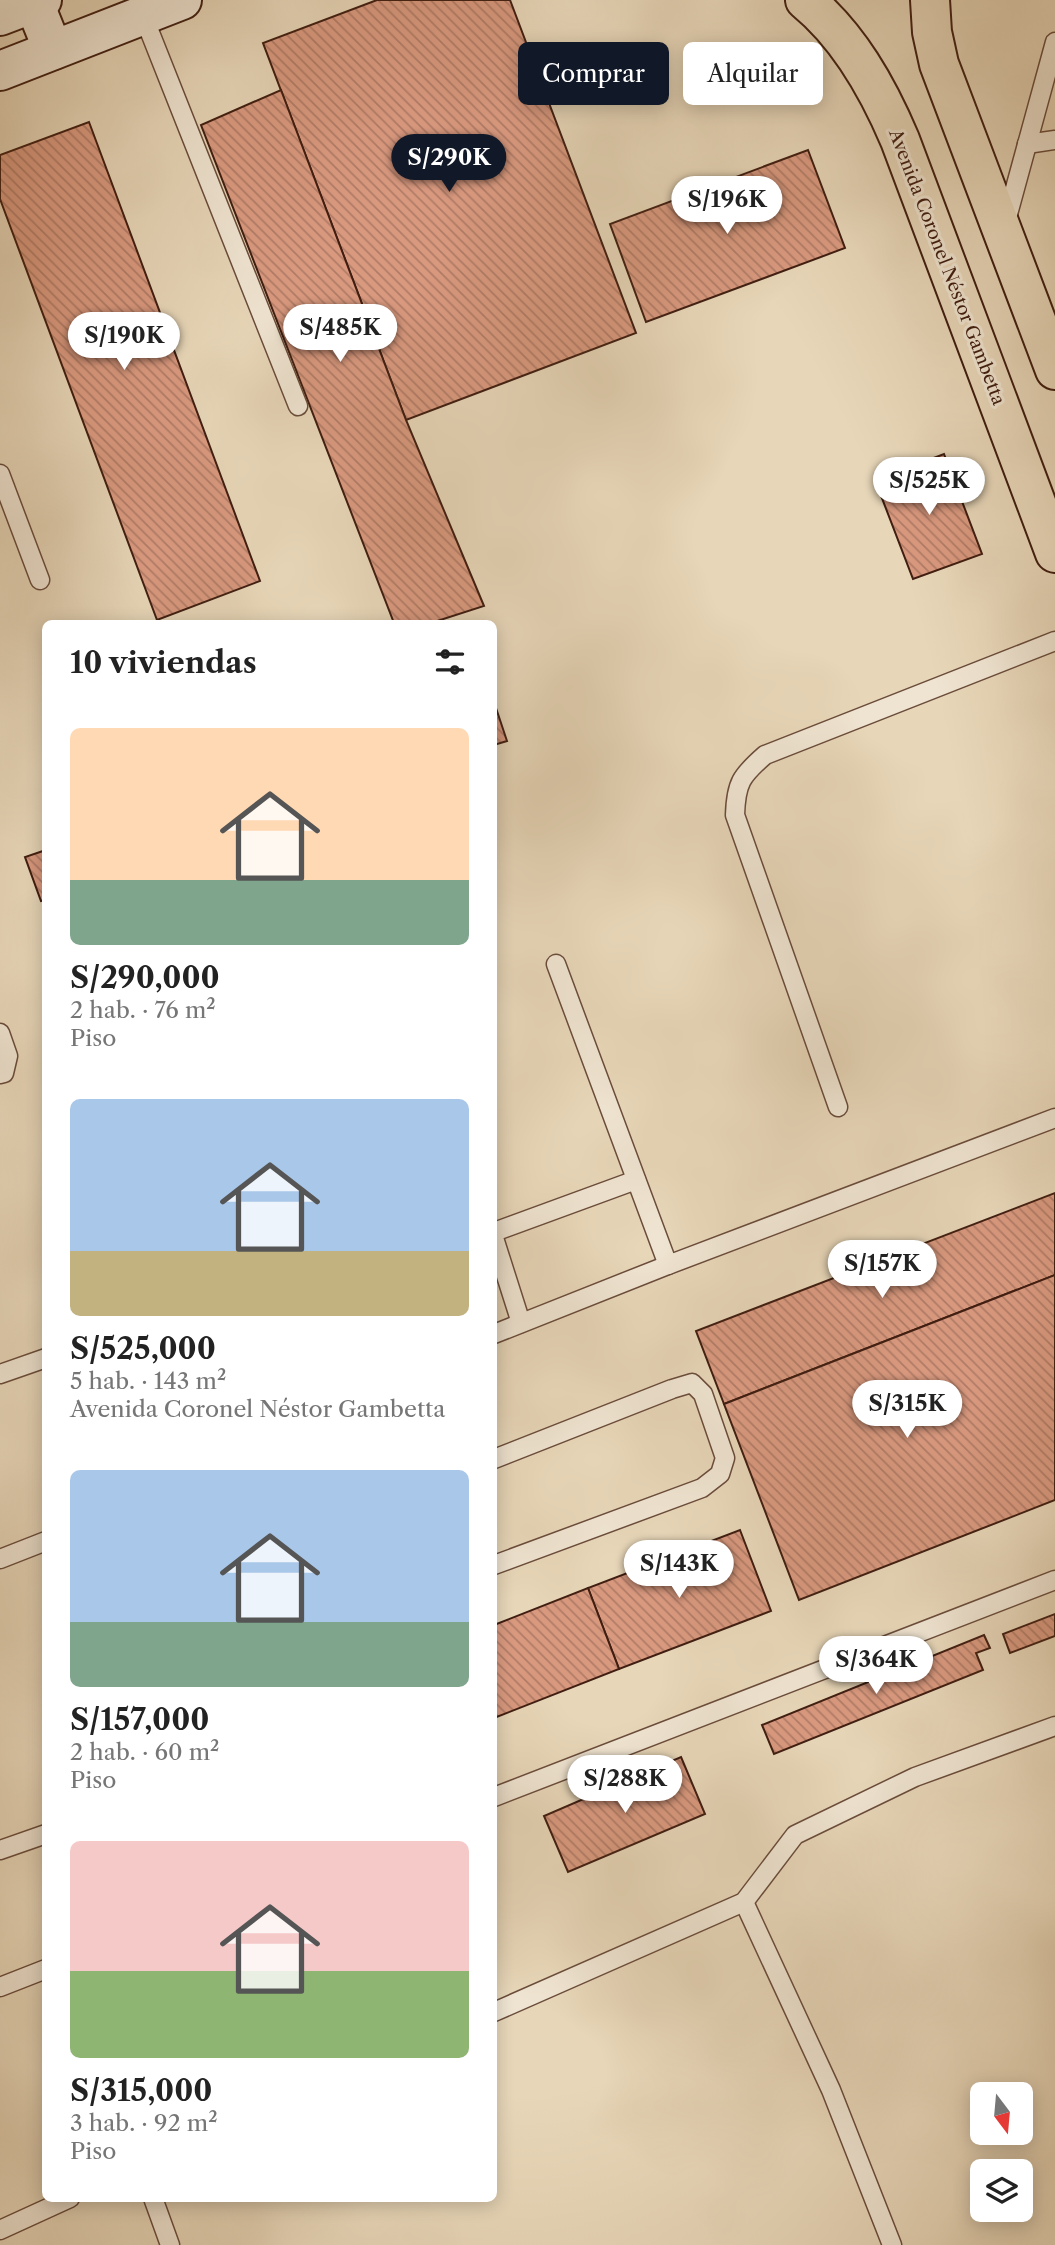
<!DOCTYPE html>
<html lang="es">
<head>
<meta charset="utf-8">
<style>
  :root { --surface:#fff; --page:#f2f2f2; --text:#222; --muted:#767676; --accent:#111827 }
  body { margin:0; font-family:"Libre Caslon Text",serif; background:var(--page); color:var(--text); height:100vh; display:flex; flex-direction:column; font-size:26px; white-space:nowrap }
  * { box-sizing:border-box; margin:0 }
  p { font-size:23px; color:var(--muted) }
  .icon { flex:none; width:38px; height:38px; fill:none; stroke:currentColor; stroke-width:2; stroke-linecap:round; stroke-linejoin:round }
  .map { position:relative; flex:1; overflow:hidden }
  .drawer { position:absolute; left:42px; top:620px; width:455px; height:1582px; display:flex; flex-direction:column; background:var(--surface); border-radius:10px; box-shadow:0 4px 18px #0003 }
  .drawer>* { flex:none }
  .top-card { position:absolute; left:518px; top:42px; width:430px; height:63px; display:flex; gap:14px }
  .needle { width:46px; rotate:164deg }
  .buttons { position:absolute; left:970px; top:2082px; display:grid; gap:14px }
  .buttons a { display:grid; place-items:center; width:63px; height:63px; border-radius:10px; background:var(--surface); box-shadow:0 4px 18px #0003; font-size:35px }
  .price { position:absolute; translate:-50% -60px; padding:0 16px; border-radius:24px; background:#fff; color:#222; font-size:23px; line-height:46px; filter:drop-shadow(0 2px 4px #0008) }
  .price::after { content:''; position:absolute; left:50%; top:42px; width:21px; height:16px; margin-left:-10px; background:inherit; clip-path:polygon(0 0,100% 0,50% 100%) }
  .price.on { background:var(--accent); color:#fff }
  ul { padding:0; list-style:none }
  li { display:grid; align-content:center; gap:14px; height:371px; padding:0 28px }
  li span { display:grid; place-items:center; height:217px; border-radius:10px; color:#555 }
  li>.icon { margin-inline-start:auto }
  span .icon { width:126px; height:126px; fill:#fffc; stroke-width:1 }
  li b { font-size:30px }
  h2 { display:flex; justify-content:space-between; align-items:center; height:84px; padding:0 28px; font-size:30px }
  .chip { padding:0 24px; border-radius:10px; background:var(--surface); box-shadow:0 4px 18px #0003; font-size:24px; line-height:63px }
  .chip.on { background:var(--accent); color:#fff }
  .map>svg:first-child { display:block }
  .building { fill:url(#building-back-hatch); stroke:#401e11; stroke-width:2 }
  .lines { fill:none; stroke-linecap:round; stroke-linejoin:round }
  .service-casing { stroke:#6a4c3b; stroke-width:21 }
  .secondary-casing { stroke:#401e11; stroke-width:42 }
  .primary-casing { stroke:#401e11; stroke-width:42 }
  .service { stroke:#efe4d1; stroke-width:18 }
  .secondary { stroke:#efe4d1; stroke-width:38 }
  .primary { stroke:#e7d6b8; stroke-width:38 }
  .labels { text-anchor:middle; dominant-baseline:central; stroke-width:6; stroke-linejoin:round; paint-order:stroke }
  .street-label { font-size:18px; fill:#401e11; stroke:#efe4d1 }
</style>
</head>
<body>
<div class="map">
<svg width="1055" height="2245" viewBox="0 0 1055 2245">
  <defs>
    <pattern id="building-back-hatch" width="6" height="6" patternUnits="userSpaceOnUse" patternTransform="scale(1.75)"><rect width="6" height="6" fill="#d9997f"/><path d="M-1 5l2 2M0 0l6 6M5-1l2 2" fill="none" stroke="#b17c67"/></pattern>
  </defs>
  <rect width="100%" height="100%" fill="#e7d6b8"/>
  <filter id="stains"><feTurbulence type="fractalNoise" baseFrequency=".00286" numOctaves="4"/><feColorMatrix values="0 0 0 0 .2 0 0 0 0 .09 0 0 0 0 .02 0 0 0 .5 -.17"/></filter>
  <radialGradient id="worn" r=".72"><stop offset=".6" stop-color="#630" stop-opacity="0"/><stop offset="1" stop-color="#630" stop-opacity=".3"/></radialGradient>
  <g class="building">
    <path d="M 377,0 L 510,0 L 636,333 L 406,420 L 263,43 Z"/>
    <path d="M 281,90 L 406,420 L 484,606 L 431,623 L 394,623 L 201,125 Z"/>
    <path d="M 89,122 L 260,581 L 157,620 L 0,199 L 0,155 Z"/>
    <path d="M 808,150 L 845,248 L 646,322 L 610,224 Z"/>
    <path d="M 944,454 L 982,554 L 913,579 L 875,480 Z"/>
    <path d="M 494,702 L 507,741 L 494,745 Z"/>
    <path d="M 46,850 L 46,900 L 41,901 L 25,857 Z"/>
    <path d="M 1055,1193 L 1055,1275 L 724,1404 L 696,1331 Z"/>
    <path d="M 1055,1275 L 1055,1500 L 799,1600 L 724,1404 Z"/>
    <path d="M 740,1530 L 771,1611 L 619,1669 L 588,1588 Z"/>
    <path d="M 588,1588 L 619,1669 L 494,1718 L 494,1625 Z"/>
    <path d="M 1055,1614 L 1055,1636 L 1010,1653 L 1003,1634 Z"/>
    <path d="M 984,1635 L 990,1648 L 976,1653 L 983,1670 L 774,1754 L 762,1725 Z"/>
    <path d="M 681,1757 L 705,1814 L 568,1872 L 544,1816 Z"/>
  </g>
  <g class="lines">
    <defs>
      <g id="service">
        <path d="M 143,15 L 298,406"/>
        <path d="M 1027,144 L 1055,140"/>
        <path d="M 1005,225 L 1055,42"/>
        <path d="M 0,474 L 40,580"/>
        <path d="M 556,964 L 668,1265 L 1055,1118"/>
        <path d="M 0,1033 L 8,1056 L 4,1073 L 0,1074"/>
        <path d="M 838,1107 L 735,815 C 736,783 741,776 765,755 L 1055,641"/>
        <path d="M 494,1232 L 636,1180"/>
        <path d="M 494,1238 L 521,1323"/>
        <path d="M 494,1334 L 668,1265"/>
        <path d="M 0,1374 L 46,1358"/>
        <path d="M 494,1459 L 672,1389 L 692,1383 L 703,1394 L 725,1458 L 720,1474 L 702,1488 L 494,1565"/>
        <path d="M 0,1559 L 46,1541"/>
        <path d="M 494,1797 L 1055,1580"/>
        <path d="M 0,1850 L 46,1834"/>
        <path d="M 744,1902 L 831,2090 L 892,2245"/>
        <path d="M 0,1987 L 46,1969"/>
        <path d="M 494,2012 L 744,1902 L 795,1835 L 915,1777 L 1055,1726"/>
        <path d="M 153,2198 L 170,2245"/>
        <path d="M 0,2230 L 70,2198"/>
      </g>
      <g id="secondary">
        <path d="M 34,3 L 53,50"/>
        <path d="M 0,16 L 42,0"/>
        <path d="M 0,71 L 182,0"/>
      </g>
      <g id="primary">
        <path d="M 805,0 C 849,36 878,88 900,140 L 1055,553"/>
        <path d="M 930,0 L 932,32 L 939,64 L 1055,370"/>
      </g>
    </defs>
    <use href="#service" class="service-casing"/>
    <use href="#secondary" class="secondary-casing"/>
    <use href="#primary" class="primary-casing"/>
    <use href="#service" class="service"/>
    <use href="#secondary" class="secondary"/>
    <use href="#primary" class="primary"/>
  </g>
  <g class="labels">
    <g class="street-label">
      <text transform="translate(947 267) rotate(69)">Avenida Coronel Néstor Gambetta</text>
    </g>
  </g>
  <rect width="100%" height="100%" filter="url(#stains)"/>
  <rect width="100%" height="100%" fill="url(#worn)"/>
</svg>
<div class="buttons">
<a><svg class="needle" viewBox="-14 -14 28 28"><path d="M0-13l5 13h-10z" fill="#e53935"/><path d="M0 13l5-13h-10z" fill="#767676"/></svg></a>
<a><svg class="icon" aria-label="layers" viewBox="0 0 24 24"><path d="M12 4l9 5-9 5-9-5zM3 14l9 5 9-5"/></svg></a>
</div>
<b class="price on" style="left:449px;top:194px">S/290K</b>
<b class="price" style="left:727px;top:236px">S/196K</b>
<b class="price" style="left:340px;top:364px">S/485K</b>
<b class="price" style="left:124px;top:372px">S/190K</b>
<b class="price" style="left:929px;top:517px">S/525K</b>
<b class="price" style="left:882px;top:1300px">S/157K</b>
<b class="price" style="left:907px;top:1440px">S/315K</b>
<b class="price" style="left:679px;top:1600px">S/143K</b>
<b class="price" style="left:876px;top:1696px">S/364K</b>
<b class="price" style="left:625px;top:1815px">S/288K</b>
<div class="top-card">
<a class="chip on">Comprar</a>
<a class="chip">Alquilar</a>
</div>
<section class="drawer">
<h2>10 viviendas<svg class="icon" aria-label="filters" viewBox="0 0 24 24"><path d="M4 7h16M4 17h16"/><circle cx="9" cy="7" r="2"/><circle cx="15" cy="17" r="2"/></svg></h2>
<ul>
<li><span style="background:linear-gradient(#ffd9b3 70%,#7fa58c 0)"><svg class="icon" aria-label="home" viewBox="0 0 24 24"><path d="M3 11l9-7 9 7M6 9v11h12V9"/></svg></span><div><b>S/290,000</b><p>2 hab. · 76 m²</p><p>Piso</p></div></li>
<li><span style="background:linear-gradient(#a9c7e8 70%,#c2b280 0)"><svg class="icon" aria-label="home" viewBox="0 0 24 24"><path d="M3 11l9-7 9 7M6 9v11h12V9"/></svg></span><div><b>S/525,000</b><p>5 hab. · 143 m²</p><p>Avenida Coronel Néstor Gambetta</p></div></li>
<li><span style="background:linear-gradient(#a9c7e8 70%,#7fa58c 0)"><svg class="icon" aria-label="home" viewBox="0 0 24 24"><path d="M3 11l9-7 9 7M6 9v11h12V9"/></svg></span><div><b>S/157,000</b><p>2 hab. · 60 m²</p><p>Piso</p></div></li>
<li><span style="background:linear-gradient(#f6c9c9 60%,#8fb573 0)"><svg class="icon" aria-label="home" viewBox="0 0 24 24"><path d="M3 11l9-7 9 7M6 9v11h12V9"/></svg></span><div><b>S/315,000</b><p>3 hab. · 92 m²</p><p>Piso</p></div></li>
</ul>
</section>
</div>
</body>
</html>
